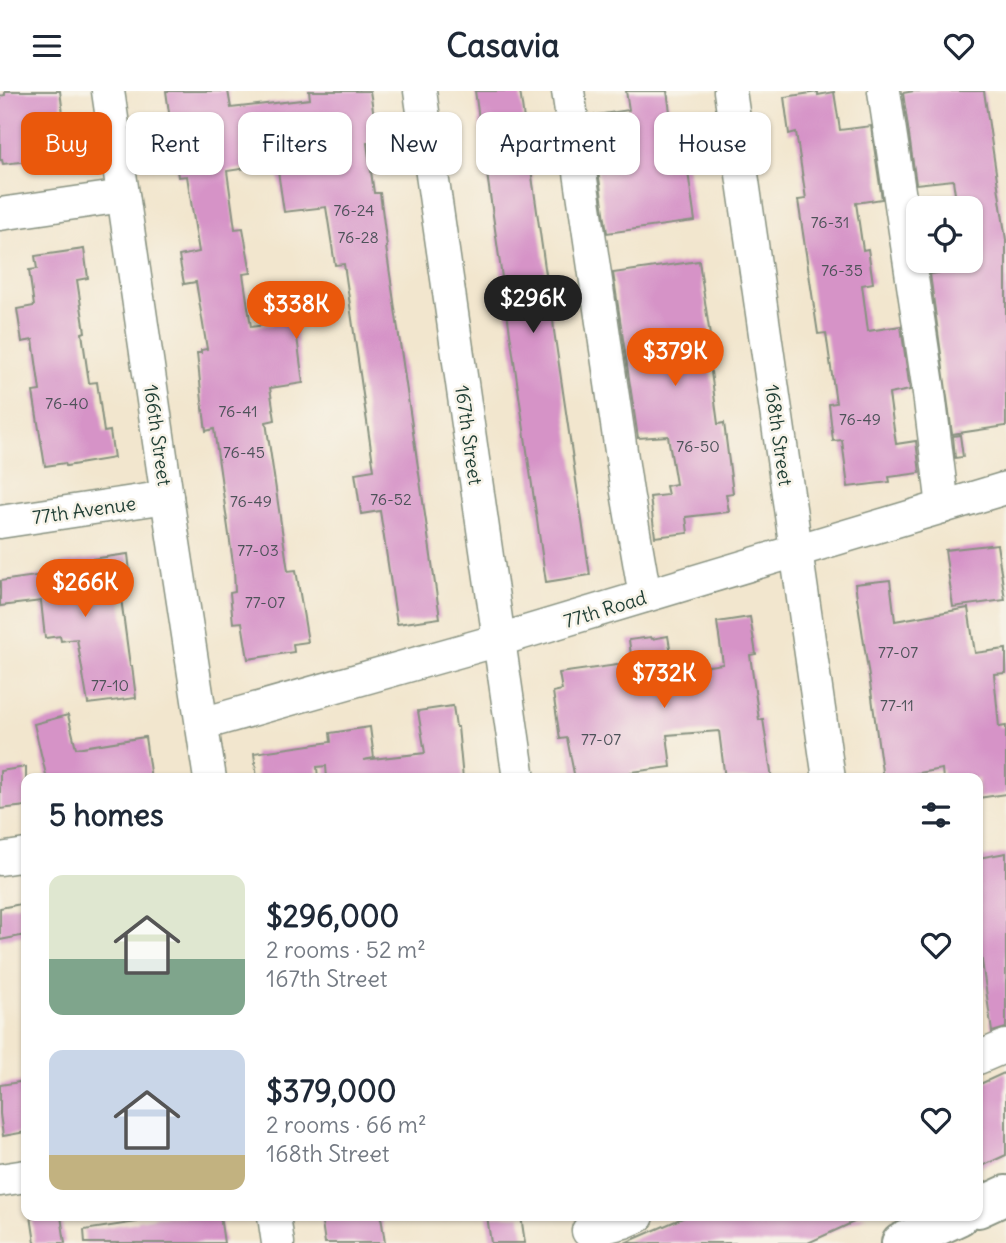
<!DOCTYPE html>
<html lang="en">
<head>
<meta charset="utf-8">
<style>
  :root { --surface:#fff; --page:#f6f6f7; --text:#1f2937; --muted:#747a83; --accent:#ea580c }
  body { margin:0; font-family:Delius,sans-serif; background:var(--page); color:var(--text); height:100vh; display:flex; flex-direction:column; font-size:26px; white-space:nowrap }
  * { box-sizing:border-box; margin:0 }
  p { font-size:23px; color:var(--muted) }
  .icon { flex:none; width:38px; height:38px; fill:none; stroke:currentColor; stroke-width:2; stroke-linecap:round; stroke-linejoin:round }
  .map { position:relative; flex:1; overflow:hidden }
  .details { position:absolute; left:21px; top:682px; width:962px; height:448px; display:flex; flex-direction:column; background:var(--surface); border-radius:14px; box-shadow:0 2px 5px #0004 }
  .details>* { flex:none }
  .banner { position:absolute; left:21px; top:21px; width:964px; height:63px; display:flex; gap:14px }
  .fabs { position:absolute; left:906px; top:105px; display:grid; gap:14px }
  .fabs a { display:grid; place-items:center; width:77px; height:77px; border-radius:14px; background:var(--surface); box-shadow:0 2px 5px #0004; font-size:35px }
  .price { position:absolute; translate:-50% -60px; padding:0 16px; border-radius:24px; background:var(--accent); color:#fff; font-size:23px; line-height:46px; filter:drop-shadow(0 2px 4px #0008) }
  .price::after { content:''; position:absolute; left:50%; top:42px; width:21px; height:16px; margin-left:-10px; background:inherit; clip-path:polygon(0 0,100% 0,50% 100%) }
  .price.selected { background:#222; color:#fff }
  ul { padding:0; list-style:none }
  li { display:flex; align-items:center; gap:21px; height:175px; padding:0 28px }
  li span { display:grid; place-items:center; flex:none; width:196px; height:140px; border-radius:14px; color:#555 }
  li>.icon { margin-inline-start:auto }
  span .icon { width:84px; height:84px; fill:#fffc; stroke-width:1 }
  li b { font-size:30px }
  h2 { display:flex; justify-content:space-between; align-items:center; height:84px; padding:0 28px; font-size:30px }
  .tag { padding:0 24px; border-radius:14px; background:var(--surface); box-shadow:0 2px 5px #0004; font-size:24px; line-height:63px }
  .tag.selected { background:var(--accent); color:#fff }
  header { display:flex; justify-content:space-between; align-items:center; height:91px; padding:0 28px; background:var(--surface); font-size:32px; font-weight:800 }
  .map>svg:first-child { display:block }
  .building { fill:#d693c7 }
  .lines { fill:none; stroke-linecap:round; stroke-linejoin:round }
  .minor-casing { stroke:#889281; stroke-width:35 }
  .major-casing { stroke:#889281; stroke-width:42 }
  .minor { stroke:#fff; stroke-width:32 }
  .major { stroke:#fff; stroke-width:38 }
  .labels { text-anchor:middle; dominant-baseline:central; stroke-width:5; stroke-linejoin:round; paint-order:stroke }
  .number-label { font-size:16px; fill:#4d5259 }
  .street-label { font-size:19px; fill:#1f3d34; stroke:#f7f3e8 }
</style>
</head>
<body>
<header><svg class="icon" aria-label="menu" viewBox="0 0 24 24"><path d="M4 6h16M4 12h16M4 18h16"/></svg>Casavia<svg class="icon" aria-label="heart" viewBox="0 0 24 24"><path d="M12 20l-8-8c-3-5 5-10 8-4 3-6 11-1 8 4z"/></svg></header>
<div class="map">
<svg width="1006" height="1152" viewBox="0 0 1006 1152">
  <rect width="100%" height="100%" fill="#f7f3e8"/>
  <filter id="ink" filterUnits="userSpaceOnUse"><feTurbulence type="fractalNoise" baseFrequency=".0143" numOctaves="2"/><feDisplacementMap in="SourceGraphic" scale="14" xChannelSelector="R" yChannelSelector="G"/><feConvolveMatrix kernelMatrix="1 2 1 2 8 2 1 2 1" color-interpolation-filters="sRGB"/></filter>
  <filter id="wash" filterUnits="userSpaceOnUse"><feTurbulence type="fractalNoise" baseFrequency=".00686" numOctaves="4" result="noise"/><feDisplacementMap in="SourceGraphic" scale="28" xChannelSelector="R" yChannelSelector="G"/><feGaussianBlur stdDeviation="1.57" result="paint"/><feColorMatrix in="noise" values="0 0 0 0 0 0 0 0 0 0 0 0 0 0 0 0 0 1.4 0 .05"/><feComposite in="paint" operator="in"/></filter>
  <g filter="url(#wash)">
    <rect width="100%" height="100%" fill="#f2e6ce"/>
    <g id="blocks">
      <g class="building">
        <path d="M 5,0 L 60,0 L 65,38 L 67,38 L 70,63 L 64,64 L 64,66 L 3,73 L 2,69 L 0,69 L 0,5 L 5,4 Z"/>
        <path d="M 166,0 L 228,0 L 231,17 L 310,8 L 309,0 L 370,0 L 378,50 L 367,52 L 374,102 L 380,102 L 387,156 L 386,156 L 440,527 L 397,533 L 380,420 L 361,423 L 355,382 L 374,379 L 344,173 L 335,174 L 326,116 L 284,121 L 278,80 L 276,81 L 274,73 L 227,80 L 235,138 L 243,137 L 251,182 L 243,183 L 251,236 L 295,230 L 303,292 L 270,297 L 275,329 L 266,331 L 288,480 L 296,479 L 308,551 L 293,553 L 294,561 L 248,568 L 242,531 L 233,532 L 230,502 L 235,501 L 234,479 L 214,338 L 206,340 L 202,310 L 197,262 L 201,262 L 201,259 L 207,258 L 196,191 L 184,193 L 179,165 L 199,161 L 187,85 L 178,86 Z"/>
        <path d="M 475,0 L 520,0 L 545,177 L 550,206 L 551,206 L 554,240 L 590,484 L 546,491 Z"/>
        <path d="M 626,0 L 667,0 L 678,76 L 687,74 L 695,130 L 607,142 L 590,25 L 629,19 Z"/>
        <path d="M 914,0 L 984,0 L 1006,149 L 1006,335 L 952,343 L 930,183 L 966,178 L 965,170 L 971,170 L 971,117 L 957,117 L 953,89 L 916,93 L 903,2 Z"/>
        <path d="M 818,1 L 818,4 L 834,1 L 840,39 L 871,35 L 882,108 L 856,112 L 863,159 L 868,158 L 873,192 L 862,194 L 868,240 L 901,235 L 910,299 L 889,303 L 896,353 L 916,350 L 920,382 L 889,386 L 890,391 L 848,396 L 842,349 L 833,350 L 829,313 L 836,312 L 826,242 L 818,243 L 798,109 L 806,108 L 796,41 L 789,43 L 784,6 Z"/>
        <path d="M 84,158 L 88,187 L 77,189 L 85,241 L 82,242 L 89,292 L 97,291 L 104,341 L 110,340 L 114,367 L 66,375 L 65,372 L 45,375 L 33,301 L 40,300 L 33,249 L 22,251 L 17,218 L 34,215 L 29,179 L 37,178 L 35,165 Z"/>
        <path d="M 699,170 L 713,265 L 709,266 L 718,333 L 724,332 L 733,402 L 726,403 L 729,421 L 686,426 L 688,442 L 655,446 L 650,406 L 668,404 L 666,395 L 676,393 L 668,345 L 638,347 L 613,182 Z"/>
        <path d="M 960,344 L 963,366 L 955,367 L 953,345 Z"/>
        <path d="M 997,453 L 1005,509 L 953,516 L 945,459 Z"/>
        <path d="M 128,463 L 131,490 L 119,492 L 130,575 L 132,575 L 136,607 L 88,613 L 77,548 L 61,550 L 60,545 L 45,547 L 41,510 L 0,515 L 0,490 L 57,482 L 55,473 Z"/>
        <path d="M 890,489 L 895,530 L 968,517 L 975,562 L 1006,558 L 1006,582 L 994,583 L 999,636 L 1006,635 L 1006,703 L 978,707 L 978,688 L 943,688 L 942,678 L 883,688 L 871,599 L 855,493 Z"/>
        <path d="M 750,526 L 756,563 L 750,564 L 759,629 L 763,628 L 772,688 L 725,688 L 719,640 L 667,644 L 671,676 L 631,681 L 632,688 L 575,688 L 567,647 L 560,648 L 553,601 L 562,599 L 559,582 L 632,572 L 629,549 L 651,546 L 652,548 L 668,545 L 674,580 L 723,573 L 717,531 Z"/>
        <path d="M 453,615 L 456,636 L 458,636 L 463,688 L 327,688 L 326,675 L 317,676 L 318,688 L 257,688 L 254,662 L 331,651 L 330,642 L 370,636 L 374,667 L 363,669 L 425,662 L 418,620 Z"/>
        <path d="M 68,624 L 76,657 L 145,646 L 151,688 L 47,688 L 34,633 Z"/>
        <path d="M 26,676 L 26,715 L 0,718 L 0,680 Z"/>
        <path d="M 1006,762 L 1006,937 L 992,941 L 978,842 L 978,767 Z"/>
        <path d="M 26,812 L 26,844 L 0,849 L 0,817 Z"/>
        <path d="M 1006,981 L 1006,1064 L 978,1077 L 978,994 Z"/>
        <path d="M 26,990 L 26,1041 L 3,1045 L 0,1023 L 0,994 Z"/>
        <path d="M 31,1125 L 61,1125 L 65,1152 L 35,1152 Z"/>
        <path d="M 159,1125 L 220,1125 L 224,1152 L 85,1152 L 84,1139 L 137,1131 L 137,1129 Z"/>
        <path d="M 321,1125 L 381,1125 L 385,1152 L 325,1152 Z"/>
        <path d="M 487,1125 L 521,1125 L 525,1152 L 491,1152 Z"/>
        <path d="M 687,1125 L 867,1125 L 808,1152 L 625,1152 Z"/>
      </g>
    </g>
  </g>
  <g filter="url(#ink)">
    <use href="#blocks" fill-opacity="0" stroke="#889281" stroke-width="2"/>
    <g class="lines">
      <defs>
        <g id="minor">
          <path d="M 108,0 L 167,406 L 210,688"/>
          <path d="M 420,0 L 519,688"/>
          <path d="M 568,0 L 627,401 L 645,505"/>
          <path d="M 730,0 L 829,688"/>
          <path d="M 884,0 L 928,294 L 943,416"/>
          <path d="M 0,123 L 123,105"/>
          <path d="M 0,431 L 167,406"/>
          <path d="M 202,633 L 499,549 L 1006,397"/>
          <path d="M 0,768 L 26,764"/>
          <path d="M 978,967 L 1006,955"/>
          <path d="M 0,1089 L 26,1085"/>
          <path d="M 274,1125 L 278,1152"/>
          <path d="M 588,1140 L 624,1131 L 638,1125"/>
        </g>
        <g id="major">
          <path d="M 978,1117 L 1006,1104"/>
          <path d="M 901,1152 L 959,1125"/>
        </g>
      </defs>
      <use href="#minor" class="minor-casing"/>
      <use href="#major" class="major-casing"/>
      <use href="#minor" class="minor"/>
      <use href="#major" class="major"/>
    </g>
  </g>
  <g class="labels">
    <g class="number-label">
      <text x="354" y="119">76-24</text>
      <text x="830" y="131">76-31</text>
      <text x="358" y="146">76-28</text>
      <text x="842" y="179">76-35</text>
      <text x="67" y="312">76-40</text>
      <text x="238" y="320">76-41</text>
      <text x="860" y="328">76-49</text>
      <text x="698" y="355">76-50</text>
      <text x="244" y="361">76-45</text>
      <text x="391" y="408">76-52</text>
      <text x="251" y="410">76-49</text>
      <text x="258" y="459">77-03</text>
      <text x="265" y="511">77-07</text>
      <text x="898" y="561">77-07</text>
      <text x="110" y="594">77-10</text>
      <text x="897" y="614">77-11</text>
      <text x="601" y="648">77-07</text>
    </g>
    <g class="street-label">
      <text transform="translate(158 344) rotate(82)">166th Street</text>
      <text transform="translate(469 344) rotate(82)">167th Street</text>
      <text transform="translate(779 344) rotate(82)">168th Street</text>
      <text transform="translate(84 419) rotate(-8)">77th Avenue</text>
      <text transform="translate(605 518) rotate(-17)">77th Road</text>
    </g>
  </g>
</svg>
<div class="fabs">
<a><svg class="icon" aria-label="locate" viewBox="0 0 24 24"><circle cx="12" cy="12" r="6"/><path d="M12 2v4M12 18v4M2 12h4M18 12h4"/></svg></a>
</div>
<b class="price selected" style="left:533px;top:244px">$296K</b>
<b class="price" style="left:296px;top:250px">$338K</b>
<b class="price" style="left:675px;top:297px">$379K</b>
<b class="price" style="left:85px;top:528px">$266K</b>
<b class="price" style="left:664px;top:619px">$732K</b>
<div class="banner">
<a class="tag selected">Buy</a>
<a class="tag">Rent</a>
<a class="tag">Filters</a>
<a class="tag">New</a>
<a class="tag">Apartment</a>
<a class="tag">House</a>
</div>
<section class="details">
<h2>5 homes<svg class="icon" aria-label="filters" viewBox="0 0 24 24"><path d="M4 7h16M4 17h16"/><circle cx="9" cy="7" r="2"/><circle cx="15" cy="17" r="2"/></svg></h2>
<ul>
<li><span style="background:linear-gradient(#dfe7d0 60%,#7fa58c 0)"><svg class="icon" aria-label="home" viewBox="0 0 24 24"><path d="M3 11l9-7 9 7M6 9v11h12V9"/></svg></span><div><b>$296,000</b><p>2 rooms · 52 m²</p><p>167th Street</p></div><svg class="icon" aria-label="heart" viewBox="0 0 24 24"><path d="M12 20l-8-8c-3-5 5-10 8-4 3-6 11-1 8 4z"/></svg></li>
<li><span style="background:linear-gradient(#c9d6e8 75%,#c2b280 0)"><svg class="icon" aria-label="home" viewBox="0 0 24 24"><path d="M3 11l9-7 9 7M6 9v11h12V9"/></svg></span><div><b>$379,000</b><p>2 rooms · 66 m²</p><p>168th Street</p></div><svg class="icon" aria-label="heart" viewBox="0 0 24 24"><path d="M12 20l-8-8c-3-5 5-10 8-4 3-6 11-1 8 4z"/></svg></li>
</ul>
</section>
</div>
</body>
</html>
